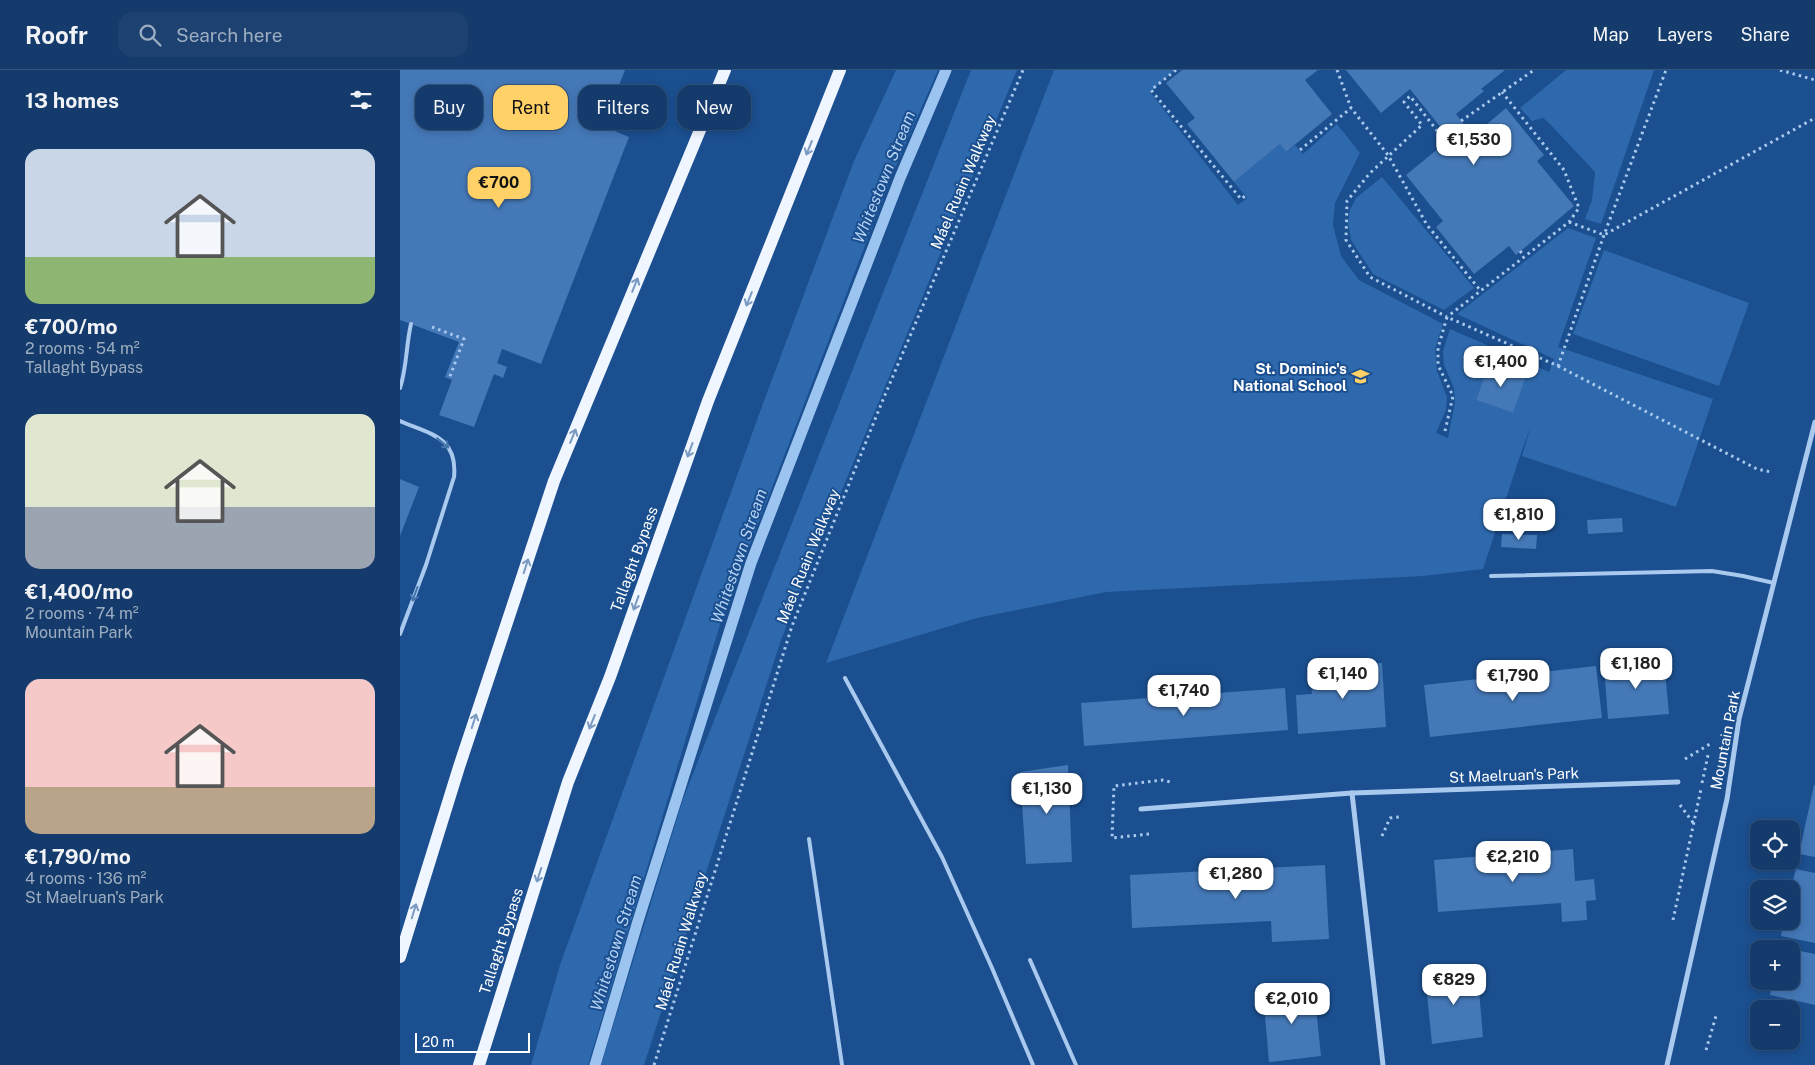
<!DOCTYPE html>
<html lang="en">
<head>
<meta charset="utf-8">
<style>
  :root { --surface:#143b6b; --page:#1d4271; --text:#f1f3f6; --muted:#9dadc1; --line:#33557e; --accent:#ffd166 }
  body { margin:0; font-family:"Public Sans",sans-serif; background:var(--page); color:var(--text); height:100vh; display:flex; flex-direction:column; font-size:19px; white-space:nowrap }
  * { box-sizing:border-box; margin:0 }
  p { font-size:16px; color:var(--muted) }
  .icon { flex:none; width:28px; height:28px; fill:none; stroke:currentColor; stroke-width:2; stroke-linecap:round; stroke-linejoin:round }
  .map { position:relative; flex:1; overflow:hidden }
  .sheet { display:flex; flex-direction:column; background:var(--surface); width:400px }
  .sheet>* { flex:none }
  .hud { position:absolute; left:15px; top:15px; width:475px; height:45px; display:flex; gap:10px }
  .tools { position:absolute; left:1350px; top:750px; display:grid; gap:10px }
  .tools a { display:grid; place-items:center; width:50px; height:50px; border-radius:10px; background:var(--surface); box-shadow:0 2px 8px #0003,0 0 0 1px var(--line); font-size:25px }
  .scale { position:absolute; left:15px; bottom:12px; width:115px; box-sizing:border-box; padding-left:5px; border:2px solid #fff; border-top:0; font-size:14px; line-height:18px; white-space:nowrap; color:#fff; -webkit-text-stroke:4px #1b4f8f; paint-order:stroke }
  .price { position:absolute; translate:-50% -42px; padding:0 11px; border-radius:10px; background:#fff; color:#222; font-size:16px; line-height:32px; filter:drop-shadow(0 1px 2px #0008) }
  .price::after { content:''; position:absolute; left:50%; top:30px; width:15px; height:11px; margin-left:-8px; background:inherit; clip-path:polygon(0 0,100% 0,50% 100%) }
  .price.current { background:var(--accent); color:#111 }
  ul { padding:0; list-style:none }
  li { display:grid; align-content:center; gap:10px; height:265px; padding:0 25px }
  li span { display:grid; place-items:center; height:155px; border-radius:15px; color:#555 }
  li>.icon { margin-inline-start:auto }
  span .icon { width:90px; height:90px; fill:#fffc; stroke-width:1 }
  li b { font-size:21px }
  h2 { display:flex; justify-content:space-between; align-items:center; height:60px; padding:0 25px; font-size:21px }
  .chip { padding:0 18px; border-radius:15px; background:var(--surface); box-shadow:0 2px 8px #0003,0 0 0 1px var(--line); font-size:18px; line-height:45px }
  .chip.current { background:var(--accent); color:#111 }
  header { display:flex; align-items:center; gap:30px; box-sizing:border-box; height:70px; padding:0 25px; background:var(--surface); border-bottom:1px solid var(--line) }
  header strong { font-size:24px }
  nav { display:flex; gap:28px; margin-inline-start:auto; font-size:18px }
  .search { width:350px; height:45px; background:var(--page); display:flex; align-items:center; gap:12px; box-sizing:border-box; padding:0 18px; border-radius:15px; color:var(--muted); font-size:19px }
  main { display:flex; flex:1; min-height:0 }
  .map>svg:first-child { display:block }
  .green { fill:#2e69ad; fill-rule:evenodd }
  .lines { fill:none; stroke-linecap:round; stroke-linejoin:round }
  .stream { stroke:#9cc4f0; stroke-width:11 }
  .building { fill:#4478b7 }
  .path { stroke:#a9c9ee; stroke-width:3; stroke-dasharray:2.5 4; stroke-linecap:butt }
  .service { stroke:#a9c9ee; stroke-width:4 }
  .minor { stroke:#a9c9ee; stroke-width:5 }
  .primary { stroke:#f0f6ff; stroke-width:12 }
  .oneway { stroke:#7b9ac1 }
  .oneway2 { stroke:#4674ac }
  .labels { text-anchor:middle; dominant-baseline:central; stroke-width:4; stroke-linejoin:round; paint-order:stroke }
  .street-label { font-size:15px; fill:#fff; stroke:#1b4f8f }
  .poi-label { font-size:15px; font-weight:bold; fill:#fff; stroke:#1b4f8f; text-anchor:end }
  .water-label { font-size:16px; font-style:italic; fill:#b5d3f5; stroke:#1b4f8f }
</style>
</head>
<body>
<header>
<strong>Roofr</strong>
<div class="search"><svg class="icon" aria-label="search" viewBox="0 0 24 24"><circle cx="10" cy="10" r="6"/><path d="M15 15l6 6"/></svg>Search here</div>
<nav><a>Map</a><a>Layers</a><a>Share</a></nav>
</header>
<main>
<section class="sheet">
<h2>13 homes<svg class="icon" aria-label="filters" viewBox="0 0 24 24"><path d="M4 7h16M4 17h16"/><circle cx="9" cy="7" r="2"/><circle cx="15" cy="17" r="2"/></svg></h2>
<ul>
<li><span style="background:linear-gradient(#c9d6e8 70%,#8fb573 0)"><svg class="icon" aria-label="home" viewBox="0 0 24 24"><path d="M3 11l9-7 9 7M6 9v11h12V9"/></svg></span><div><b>€700/mo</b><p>2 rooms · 54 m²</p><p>Tallaght Bypass</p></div></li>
<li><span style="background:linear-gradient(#dfe7d0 60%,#9aa5b1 0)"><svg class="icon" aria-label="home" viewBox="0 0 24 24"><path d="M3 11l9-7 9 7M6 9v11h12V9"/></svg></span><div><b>€1,400/mo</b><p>2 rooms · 74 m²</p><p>Mountain Park</p></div></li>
<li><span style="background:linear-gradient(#f6c9c9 70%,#b9a48a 0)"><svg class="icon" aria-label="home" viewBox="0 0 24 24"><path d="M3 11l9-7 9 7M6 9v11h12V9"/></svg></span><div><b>€1,790/mo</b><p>4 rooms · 136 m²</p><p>St Maelruan's Park</p></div></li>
</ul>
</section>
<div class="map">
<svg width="1415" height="995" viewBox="0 0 1415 995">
  <rect width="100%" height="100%" fill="#1b4f8f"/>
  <g class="green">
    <path d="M 496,0 L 538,0 L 492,105 L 322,548 L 188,995 L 131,995 L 160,895 L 365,328 L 454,91 Z"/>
    <path d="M 571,0 L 617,0 L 404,511 L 380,573 L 244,995 L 201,995 L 283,729 Z"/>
    <path d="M 654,0 L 775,0 L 750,22 L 838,135 L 847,128 L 834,112 L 880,74 L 886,82 L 895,75 L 903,84 L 937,54 L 960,83 L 935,133 L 933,155 L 941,186 L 959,210 L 1043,254 L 1035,279 L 1037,301 L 1047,327 L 1046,340 L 1036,363 L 1048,368 L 1055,332 L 1054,318 L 1044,295 L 1043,281 L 1050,259 L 1149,302 L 1154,289 L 1057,244 L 1168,158 L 1196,168 L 1158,277 L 1313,329 L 1276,437 L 1122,386 L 1131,355 L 1118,392 L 1083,499 L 1023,506 L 706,522 L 577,548 L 426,593 ZM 1089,293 L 1113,343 L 1076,330 Z"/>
    <path d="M 1166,0 L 1254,0 L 1201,154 L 1185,149 L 1192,130 L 1195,102 L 1148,52 L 1143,48 L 1132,51 L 1120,38 Z"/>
    <path d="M 982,107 L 1074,218 L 1044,240 L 973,204 L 951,170 L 948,152 L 950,140 L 956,128 Z"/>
    <path d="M 1204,180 L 1349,233 L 1319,316 L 1173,264 Z"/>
  </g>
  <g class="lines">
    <path class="stream" d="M 195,995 L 238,851 L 351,493 L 500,108 L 546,0"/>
  </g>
  <g class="building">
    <path d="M 0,0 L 225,0 L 203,56 L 229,67 L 141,294 L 102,279 L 97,293 L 107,297 L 103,308 L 94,304 L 74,357 L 39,345 L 52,310 L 45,307 L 59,272 L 0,250 Z"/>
    <path d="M 782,0 L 918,0 L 905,10 L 932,44 L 886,82 L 880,74 L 834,112 L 787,54 L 795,48 L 766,13 Z"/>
    <path d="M 946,0 L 1105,0 L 1081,19 L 1084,21 L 1056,44 L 1073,66 L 1106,38 L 1144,85 L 1137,91 L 1174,136 L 1116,185 L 1109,176 L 1074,204 L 1036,157 L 1043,151 L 1006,105 L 1050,69 L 1010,19 L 981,43 Z"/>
    <path d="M 1089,293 L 1126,306 L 1113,343 L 1076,330 Z"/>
    <path d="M 0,409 L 19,417 L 0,466 Z"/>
    <path d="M 1108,433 L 1141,444 L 1136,457 L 1103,447 Z"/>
    <path d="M 1222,448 L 1223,462 L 1188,464 L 1187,450 Z"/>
    <path d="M 1102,464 L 1137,465 L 1136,479 L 1101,477 Z"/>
    <path d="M 1264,590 L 1269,644 L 1208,649 L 1204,595 Z"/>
    <path d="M 982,593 L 986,657 L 898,664 L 896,625 L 912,624 L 910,603 L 938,601 L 938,596 Z"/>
    <path d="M 1196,596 L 1202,648 L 1030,667 L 1024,615 Z"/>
    <path d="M 885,618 L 888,660 L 684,676 L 681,633 Z"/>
    <path d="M 668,695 L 672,792 L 626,794 L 620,702 Z"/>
    <path d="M 1414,715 L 1415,715 L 1415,787 L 1399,784 Z"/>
    <path d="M 1173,779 L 1175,811 L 1194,809 L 1196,830 L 1186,831 L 1187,850 L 1162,852 L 1161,833 L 1038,842 L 1034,790 Z"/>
    <path d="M 925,795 L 929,869 L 872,872 L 871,851 L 732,858 L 730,805 Z"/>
    <path d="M 1396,799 L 1415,803 L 1415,873 L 1381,866 L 1384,851 L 1391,851 L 1391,818 Z"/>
    <path d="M 1391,879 L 1415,884 L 1415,935 L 1370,925 L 1373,911 L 1391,911 Z"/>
    <path d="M 1077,898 L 1083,967 L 1032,974 L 1025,904 Z"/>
    <path d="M 914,917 L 921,986 L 869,992 L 863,923 Z"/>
  </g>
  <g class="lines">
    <g class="path">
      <path d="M 776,0 L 751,20 L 841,129 L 845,126"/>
      <path d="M 937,0 L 951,38 L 988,85 L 1027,155 L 1080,220"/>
      <path d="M 1380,0 L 1415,10"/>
      <path d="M 1061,51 L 1134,0"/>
      <path d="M 1046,63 L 1042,67 L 1010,26 L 1004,32 L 1022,55 L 970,103 L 947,131 L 946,170 L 970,207 L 1047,247 L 1169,152 L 1179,138 L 1164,100 L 1102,22"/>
      <path d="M 900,80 L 951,38"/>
      <path d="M 1169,152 L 1204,165 L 1415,48"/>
      <path d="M 1120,181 L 1124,186"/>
      <path d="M 32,257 L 64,269 L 49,309"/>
      <path d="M 1158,296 L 1357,399 L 1371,402"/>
      <path d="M 1045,361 L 1053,326 L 1038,295 L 1038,278 L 1047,247 L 1158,296 L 1204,165 L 1266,0"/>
      <path d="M 1285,689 L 1310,674"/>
      <path d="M 1302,713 L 1308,685"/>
      <path d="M 1280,735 L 1294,754"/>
      <path d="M 749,764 L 712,768 L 714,716 L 762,710 L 771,712"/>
      <path d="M 982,766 L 990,748 L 999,747"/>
      <path d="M 1273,850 L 1301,719"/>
      <path d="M 1306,980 L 1316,946"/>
      <path d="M 254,995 L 392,556 L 482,332 L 623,0"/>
    </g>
    <g class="service">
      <path d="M 0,318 C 7,297 6,275 11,254"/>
      <path d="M 0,351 C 30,364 58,367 54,407 L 26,495 L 0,564"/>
      <path d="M 1091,506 L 1312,501 L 1343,506 L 1374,513"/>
      <path d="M 445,608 L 542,787 L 592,898 L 633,995"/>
      <path d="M 409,769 L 442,995"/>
      <path d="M 630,890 L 676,995"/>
    </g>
    <g class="minor">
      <path d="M 952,723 L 983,995"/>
      <path d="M 741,739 L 952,723 L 1278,712"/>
      <path d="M 1267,995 L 1327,729 L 1339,649 L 1415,352"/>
    </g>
    <g class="primary">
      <path d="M 0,887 L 59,697 L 154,411 L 325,0"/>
      <path d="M 79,995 L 168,712 L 210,607 L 308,331 L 440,0"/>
    </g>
  </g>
  <defs><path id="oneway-shaft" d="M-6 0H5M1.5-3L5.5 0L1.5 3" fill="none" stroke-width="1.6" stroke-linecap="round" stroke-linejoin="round" transform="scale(1.25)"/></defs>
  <g class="oneway">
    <use href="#oneway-shaft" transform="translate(409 78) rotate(112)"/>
    <use href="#oneway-shaft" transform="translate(235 215) rotate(-68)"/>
    <use href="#oneway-shaft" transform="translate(349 229) rotate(112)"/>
    <use href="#oneway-shaft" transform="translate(173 366) rotate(-68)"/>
    <use href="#oneway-shaft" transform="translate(290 380) rotate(110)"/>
    <use href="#oneway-shaft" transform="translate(126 496) rotate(-72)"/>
    <use href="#oneway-shaft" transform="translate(236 533) rotate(110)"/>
    <use href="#oneway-shaft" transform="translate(74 651) rotate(-72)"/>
    <use href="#oneway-shaft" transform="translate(192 652) rotate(112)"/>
    <use href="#oneway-shaft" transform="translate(139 805) rotate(108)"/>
    <use href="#oneway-shaft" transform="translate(14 841) rotate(-73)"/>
  </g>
  <g class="oneway2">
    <use href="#oneway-shaft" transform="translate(43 373) rotate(40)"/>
    <use href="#oneway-shaft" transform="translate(15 524) rotate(110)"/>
  </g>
  <defs>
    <symbol id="school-bare" viewBox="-9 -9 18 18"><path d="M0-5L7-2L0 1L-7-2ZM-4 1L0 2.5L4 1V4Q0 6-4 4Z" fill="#ffd166" stroke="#1b4f8f" stroke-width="2.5" paint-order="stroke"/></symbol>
  </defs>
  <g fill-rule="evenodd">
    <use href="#school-bare" x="948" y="294" width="25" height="25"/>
  </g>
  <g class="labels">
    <g class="street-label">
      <text transform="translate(563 112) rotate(-67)">Máel Ruain Walkway</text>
      <text transform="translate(408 486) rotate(-68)">Máel Ruain Walkway</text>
      <text transform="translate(234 489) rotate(-70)">Tallaght Bypass</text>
      <text transform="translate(1325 670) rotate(-79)">Mountain Park</text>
      <text transform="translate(1114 705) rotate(-2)">St Maelruan's Park</text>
      <text transform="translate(101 871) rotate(-72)">Tallaght Bypass</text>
      <text transform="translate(281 871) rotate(-73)">Máel Ruain Walkway</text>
    </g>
    <g class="poi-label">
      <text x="947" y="298">St. Dominic's<tspan x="947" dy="17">National School</tspan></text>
    </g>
    <g class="water-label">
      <text transform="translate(484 107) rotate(-68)">Whitestown Stream</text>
      <text transform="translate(339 486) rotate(-71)">Whitestown Stream</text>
      <text transform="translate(216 873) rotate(-73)">Whitestown Stream</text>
    </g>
  </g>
</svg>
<div class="tools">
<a><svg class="icon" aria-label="locate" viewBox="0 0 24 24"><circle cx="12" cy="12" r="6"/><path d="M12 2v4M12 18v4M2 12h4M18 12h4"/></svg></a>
<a><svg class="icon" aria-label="layers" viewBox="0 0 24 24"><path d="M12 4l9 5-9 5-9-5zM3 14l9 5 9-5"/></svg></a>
<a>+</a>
<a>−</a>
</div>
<div class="scale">20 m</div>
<b class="price" style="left:1074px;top:96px">€1,530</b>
<b class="price current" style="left:99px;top:139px">€700</b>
<b class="price" style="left:1101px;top:318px">€1,400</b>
<b class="price" style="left:1119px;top:471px">€1,810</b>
<b class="price" style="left:1236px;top:620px">€1,180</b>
<b class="price" style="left:943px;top:630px">€1,140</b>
<b class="price" style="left:1113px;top:632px">€1,790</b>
<b class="price" style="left:784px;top:647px">€1,740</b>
<b class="price" style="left:647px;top:745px">€1,130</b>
<b class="price" style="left:1113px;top:813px">€2,210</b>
<b class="price" style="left:836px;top:830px">€1,280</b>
<b class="price" style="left:1054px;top:936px">€829</b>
<b class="price" style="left:892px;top:955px">€2,010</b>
<div class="hud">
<a class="chip">Buy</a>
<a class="chip current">Rent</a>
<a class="chip">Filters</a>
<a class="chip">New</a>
</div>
</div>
</main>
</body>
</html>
